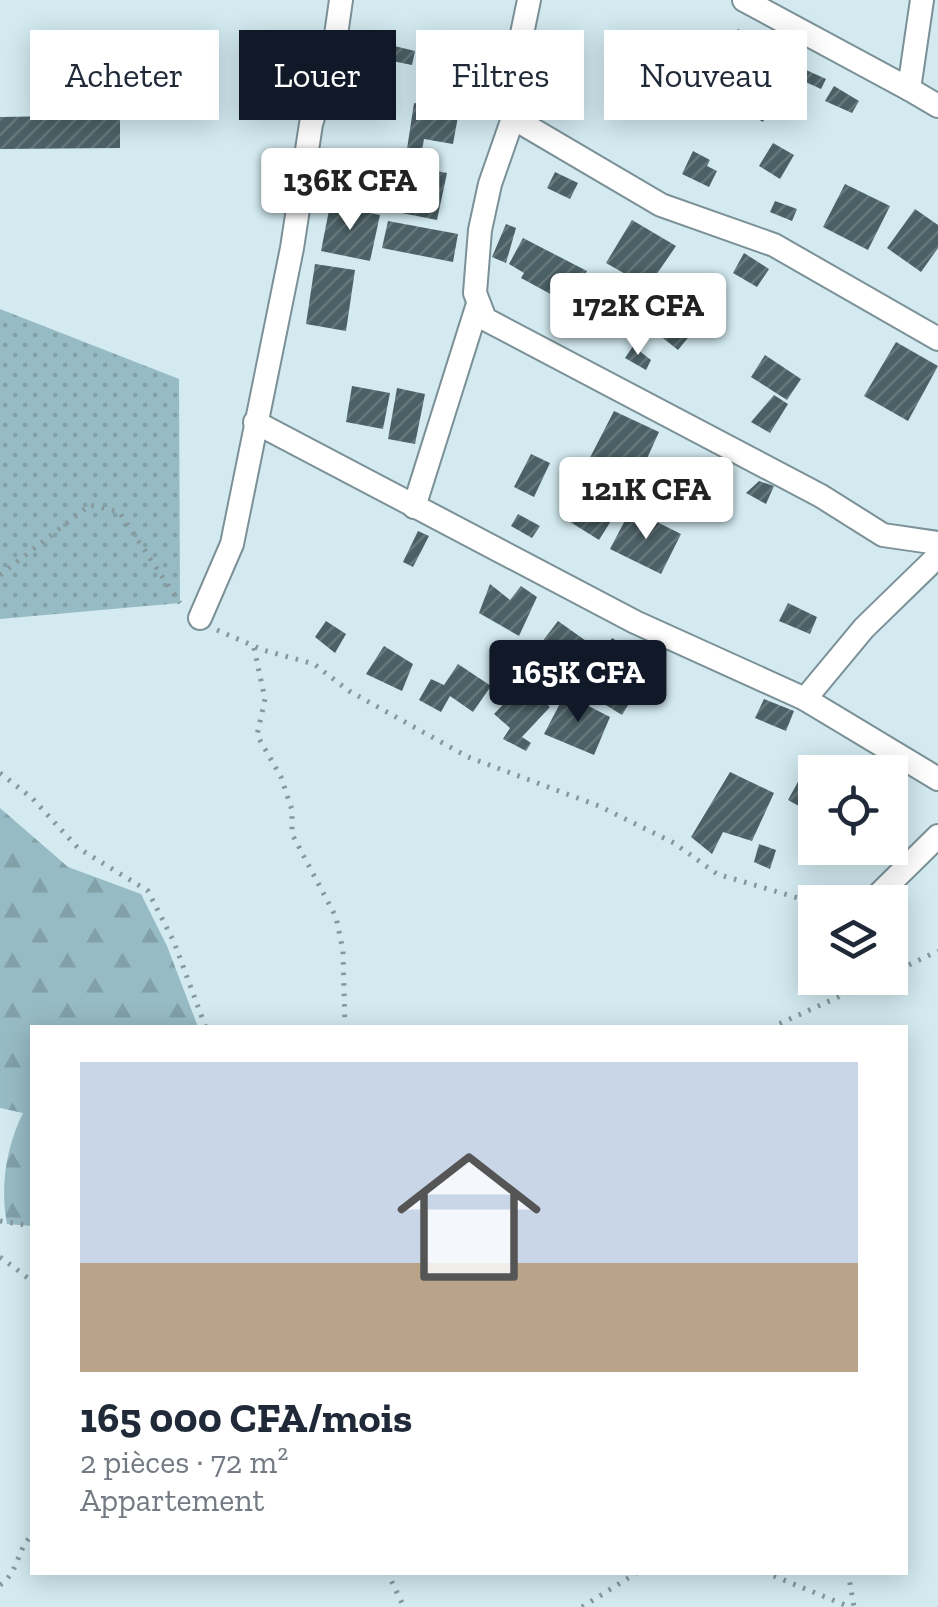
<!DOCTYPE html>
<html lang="fr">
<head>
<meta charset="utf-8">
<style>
  :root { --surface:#fff; --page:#f6f6f7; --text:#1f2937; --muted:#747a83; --accent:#111827 }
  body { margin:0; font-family:"Zilla Slab",serif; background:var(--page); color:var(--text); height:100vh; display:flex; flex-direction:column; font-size:38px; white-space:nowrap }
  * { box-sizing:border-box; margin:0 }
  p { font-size:32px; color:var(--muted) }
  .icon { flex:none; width:55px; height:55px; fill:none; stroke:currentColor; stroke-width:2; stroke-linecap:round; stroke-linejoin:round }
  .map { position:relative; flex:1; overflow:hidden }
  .drawer { position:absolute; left:30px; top:1025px; width:878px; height:550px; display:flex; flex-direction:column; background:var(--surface); border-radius:0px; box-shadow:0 5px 25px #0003 }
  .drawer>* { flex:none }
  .banner { position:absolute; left:30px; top:30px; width:880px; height:90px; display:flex; gap:20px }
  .tools { position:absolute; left:798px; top:755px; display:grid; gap:20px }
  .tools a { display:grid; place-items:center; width:110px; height:110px; border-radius:0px; background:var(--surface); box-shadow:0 5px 25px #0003; font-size:50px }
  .price { position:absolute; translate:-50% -85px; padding:0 22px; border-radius:10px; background:#fff; color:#222; font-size:32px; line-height:65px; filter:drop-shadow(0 2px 5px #0008) }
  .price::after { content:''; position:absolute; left:50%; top:60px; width:30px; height:22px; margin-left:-15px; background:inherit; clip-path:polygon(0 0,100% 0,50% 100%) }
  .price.selected { background:var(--accent); color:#fff }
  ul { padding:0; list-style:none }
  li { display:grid; align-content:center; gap:20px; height:530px; padding:0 50px }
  li span { display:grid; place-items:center; height:310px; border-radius:0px; color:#555 }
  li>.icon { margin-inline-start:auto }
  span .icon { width:180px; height:180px; fill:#fffc; stroke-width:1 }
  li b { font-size:42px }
  .pill { padding:0 35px; border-radius:0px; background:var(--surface); box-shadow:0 5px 25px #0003; font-size:35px; line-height:90px }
  .pill.selected { background:var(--accent); color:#fff }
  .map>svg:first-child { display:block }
  .grass { fill:url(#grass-dots) }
  .forest { fill:url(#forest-firs) }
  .building { fill:url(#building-hatch) }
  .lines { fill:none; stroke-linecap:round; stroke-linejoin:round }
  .street-casing { stroke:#7b9197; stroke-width:26 }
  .path { stroke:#86989c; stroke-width:5; stroke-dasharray:2.5 8; stroke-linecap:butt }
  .street { stroke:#fff; stroke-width:22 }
</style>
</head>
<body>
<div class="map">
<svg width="938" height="1607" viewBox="0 0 938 1607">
  <defs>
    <pattern id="grass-dots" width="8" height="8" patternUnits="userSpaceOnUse" patternTransform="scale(2.5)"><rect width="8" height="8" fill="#97bbc4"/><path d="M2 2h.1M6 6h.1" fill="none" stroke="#81a0a8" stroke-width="1.8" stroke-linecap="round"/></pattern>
    <pattern id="forest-firs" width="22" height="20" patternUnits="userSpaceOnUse" patternTransform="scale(2.5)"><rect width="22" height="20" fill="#97bbc4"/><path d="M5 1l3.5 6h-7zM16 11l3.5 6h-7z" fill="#81a0a8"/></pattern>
    <pattern id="building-hatch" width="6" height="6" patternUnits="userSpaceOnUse" patternTransform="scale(2.5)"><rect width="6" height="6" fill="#4c6166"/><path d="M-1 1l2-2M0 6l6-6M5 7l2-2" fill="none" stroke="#67787c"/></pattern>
  </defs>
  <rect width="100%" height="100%" fill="#d2eaf0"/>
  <path class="grass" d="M 0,309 L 179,379 L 180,603 L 0,619 Z"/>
  <path class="forest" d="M 0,808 L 68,867 L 141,894 L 167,946 L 198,1027 L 32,1028 L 32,1226 L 7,1224 C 0,1186 6,1148 23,1113 L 0,1108 Z"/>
  <g class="building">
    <path d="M 738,29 L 759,42 L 752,54 L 731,41 Z"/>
    <path d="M 386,44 L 415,51 L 412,65 L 382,59 Z"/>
    <path d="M 723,51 L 733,59 L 721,82 L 709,76 Z"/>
    <path d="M 682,52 L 704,61 L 692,88 L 670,78 Z"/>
    <path d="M 655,69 L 674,83 L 670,94 L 657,88 L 671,97 L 663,109 L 636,96 L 641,86 L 654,93 L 657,88 L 647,84 Z"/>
    <path d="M 804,69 L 826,79 L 821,89 L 799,79 Z"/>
    <path d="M 834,86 L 859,101 L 852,113 L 825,101 Z"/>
    <path d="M 767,93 L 776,99 L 763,122 L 753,116 Z"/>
    <path d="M 414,103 L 459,111 L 453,144 L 424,139 L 422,151 L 407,149 Z"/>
    <path d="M 120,115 L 120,148 L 0,149 L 0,117 Z"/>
    <path d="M 773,143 L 794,155 L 780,179 L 759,166 Z"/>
    <path d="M 693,151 L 710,160 L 707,166 L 717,171 L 709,187 L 682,174 Z"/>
    <path d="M 401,164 L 447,173 L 437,220 L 392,211 Z"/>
    <path d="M 323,169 L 389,182 L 384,208 L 317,195 Z"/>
    <path d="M 555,172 L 578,183 L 570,199 L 547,188 Z"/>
    <path d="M 845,184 L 890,206 L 868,250 L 823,227 Z"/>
    <path d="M 775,201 L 797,209 L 792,221 L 770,212 Z"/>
    <path d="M 330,205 L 380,215 L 370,261 L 321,251 Z"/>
    <path d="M 915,209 L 938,225 L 938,248 L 921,272 L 887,248 Z"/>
    <path d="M 632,220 L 676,246 L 648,287 L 606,263 Z"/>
    <path d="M 388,221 L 458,234 L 453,262 L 382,248 Z"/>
    <path d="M 506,224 L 516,228 L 506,263 L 492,257 Z"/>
    <path d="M 523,238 L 587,271 L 574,296 L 561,288 L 556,297 L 521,278 L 524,273 L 509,264 Z"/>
    <path d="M 744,253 L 769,269 L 757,287 L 733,273 Z"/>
    <path d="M 315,264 L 355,270 L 346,331 L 306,324 Z"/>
    <path d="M 615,287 L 645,305 L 627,333 L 598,315 Z"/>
    <path d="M 672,309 L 696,328 L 678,350 L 654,331 Z"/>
    <path d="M 896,342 L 938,366 L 908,421 L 864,396 Z"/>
    <path d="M 633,346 L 651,360 L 646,370 L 625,358 Z"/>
    <path d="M 765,355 L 801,379 L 787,400 L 751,377 Z"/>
    <path d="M 352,386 L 390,393 L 383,429 L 346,422 Z"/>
    <path d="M 397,388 L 425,394 L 415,444 L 388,439 Z"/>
    <path d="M 774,395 L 788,404 L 770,433 L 751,422 Z"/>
    <path d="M 614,411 L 659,432 L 629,498 L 581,475 Z"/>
    <path d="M 531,454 L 550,463 L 534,497 L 514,487 Z"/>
    <path d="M 759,481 L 774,486 L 766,504 L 746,493 Z"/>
    <path d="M 581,491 L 616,513 L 599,540 L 564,518 Z"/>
    <path d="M 631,509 L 681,534 L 661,574 L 610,549 Z"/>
    <path d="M 518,514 L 540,526 L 532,538 L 511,526 Z"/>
    <path d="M 418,531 L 429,536 L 413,567 L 403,562 Z"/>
    <path d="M 490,584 L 510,600 L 521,586 L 537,597 L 519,636 L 479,613 Z"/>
    <path d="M 788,603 L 817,617 L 810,634 L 779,621 Z"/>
    <path d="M 326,621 L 346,634 L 335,653 L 315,637 Z"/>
    <path d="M 558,621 L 589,643 L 558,684 L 534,666 L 531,671 L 507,659 L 514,646 L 532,655 Z"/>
    <path d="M 612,638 L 654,664 L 622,715 L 580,689 Z"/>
    <path d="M 384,646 L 413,664 L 402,691 L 366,674 Z"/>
    <path d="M 458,664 L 491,686 L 473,712 L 450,696 L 441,712 L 419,700 L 431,679 L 444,685 Z"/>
    <path d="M 524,683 L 550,707 L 522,737 L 531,743 L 526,751 L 503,739 L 510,728 L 494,714 Z"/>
    <path d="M 565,694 L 610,717 L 594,755 L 544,734 Z"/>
    <path d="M 764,699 L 794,711 L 786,731 L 755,718 Z"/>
    <path d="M 810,760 L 833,772 L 815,772 L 815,815 L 788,800 Z"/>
    <path d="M 730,772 L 774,793 L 752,841 L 723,832 L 712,854 L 691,837 Z"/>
    <path d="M 759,844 L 776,850 L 770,869 L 754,862 Z"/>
  </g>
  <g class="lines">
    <defs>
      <g id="street">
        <path d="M 529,0 L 513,77 L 513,118 L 490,184 L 480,230 L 475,293 L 485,319 L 821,496 L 883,535 L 938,543"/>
        <path d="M 744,0 L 909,89 L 922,0"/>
        <path d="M 909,89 L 938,106"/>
        <path d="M 513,118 L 661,205 L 774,245 L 938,339"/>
        <path d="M 255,422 L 635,622 L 805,699 L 938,779"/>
        <path d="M 414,507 L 477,307"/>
        <path d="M 200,618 L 232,544 L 292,248 L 311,124 L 334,49 L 341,0"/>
        <path d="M 805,699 L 864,628 L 938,556"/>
        <path d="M 871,902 L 938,836"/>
      </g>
    </defs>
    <use href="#street" class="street-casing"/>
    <g class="path">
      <path d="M 0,575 L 90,505 L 119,512 L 180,603"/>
      <path d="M 217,630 L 263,650 L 314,664 L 349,691 L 468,757 L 599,806 L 674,843 L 717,874 L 815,903"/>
      <path d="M 254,648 L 265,699 L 257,735 L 281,777 L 292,810 L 292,834 L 336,917 L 343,951 L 345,1028"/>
      <path d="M 0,773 L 32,798 L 78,848 L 148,891 L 174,942 L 206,1028"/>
      <path d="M 890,974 L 938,951"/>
      <path d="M 770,1028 L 880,978"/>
      <path d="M 0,1221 L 32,1226"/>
      <path d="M 0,1257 L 32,1281"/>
      <path d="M 387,1572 L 404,1607"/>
      <path d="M 764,1572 L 850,1607"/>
      <path d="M 848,1572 L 854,1607"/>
      <path d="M 0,1585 C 19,1572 16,1551 32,1535"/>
      <path d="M 582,1607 L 638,1572"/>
    </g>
    <use href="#street" class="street"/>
  </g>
</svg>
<div class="tools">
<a><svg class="icon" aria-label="locate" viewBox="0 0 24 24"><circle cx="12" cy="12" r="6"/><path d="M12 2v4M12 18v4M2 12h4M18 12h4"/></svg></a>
<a><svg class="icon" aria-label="layers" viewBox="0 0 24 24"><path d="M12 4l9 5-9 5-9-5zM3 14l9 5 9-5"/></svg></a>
</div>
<b class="price" style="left:350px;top:233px">136K CFA</b>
<b class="price" style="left:638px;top:358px">172K CFA</b>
<b class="price" style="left:646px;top:542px">121K CFA</b>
<b class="price selected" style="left:578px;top:725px">165K CFA</b>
<div class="banner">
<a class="pill">Acheter</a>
<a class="pill selected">Louer</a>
<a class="pill">Filtres</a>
<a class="pill">Nouveau</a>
</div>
<section class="drawer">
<ul>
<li><span style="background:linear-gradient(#c9d6e8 65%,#b9a48a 0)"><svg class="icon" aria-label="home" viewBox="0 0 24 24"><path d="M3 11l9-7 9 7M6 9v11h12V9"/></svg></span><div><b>165 000 CFA/mois</b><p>2 pièces · 72 m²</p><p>Appartement</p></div></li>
</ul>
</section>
</div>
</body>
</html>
